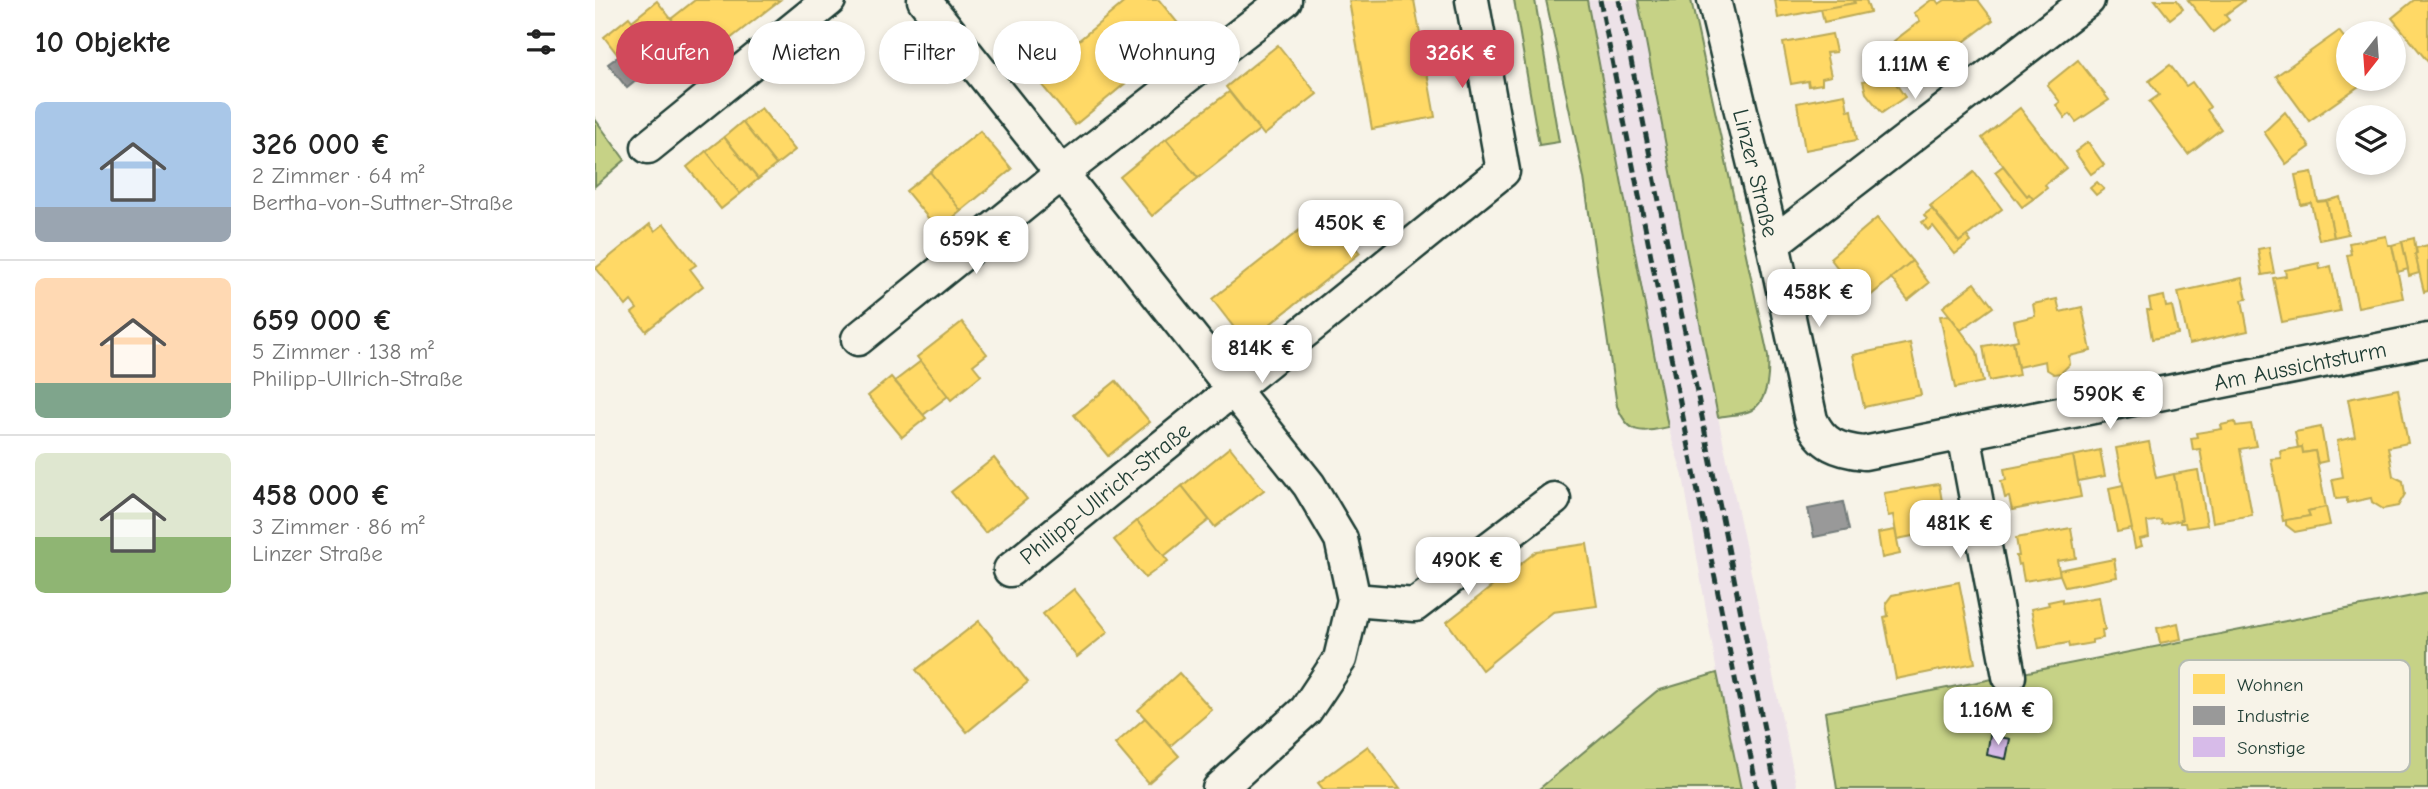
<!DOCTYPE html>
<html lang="de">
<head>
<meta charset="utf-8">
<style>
  :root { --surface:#fff; --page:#f2f2f2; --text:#222; --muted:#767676; --line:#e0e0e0; --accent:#d1495b }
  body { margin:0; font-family:"Comic Neue",sans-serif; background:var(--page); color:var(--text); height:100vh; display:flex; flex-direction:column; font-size:26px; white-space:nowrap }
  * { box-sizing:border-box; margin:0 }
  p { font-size:23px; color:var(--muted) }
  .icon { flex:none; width:38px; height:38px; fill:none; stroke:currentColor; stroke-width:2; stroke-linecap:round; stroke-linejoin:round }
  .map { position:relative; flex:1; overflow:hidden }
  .details { display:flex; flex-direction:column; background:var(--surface); width:595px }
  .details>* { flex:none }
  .banner { position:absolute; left:21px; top:21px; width:665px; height:63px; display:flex; gap:14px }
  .needle { width:46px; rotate:197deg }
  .buttons { position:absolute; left:1741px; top:21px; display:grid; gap:14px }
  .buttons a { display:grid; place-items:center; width:70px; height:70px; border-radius:50%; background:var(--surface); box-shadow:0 4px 10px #0003; font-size:35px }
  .price { position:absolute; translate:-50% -60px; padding:0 16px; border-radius:14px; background:#fff; color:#222; font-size:23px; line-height:46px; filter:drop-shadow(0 2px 4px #0008) }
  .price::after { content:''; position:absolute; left:50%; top:42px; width:21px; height:16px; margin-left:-10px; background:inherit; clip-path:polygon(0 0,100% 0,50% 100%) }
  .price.on { background:var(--accent); color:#fff }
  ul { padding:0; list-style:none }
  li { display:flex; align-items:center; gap:21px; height:175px; padding:0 35px }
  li+li { border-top:2px solid var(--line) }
  li span { display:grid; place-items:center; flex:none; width:196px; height:140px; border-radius:10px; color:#555 }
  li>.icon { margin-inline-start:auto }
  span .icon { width:84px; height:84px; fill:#fffc; stroke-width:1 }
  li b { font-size:30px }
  h2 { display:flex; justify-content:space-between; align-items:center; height:84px; padding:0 35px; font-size:30px }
  .tag { padding:0 24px; border-radius:32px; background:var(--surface); box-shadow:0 4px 10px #0003; font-size:24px; line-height:63px }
  .tag.on { background:var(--accent); color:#fff }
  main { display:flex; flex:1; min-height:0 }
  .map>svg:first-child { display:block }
  .built { fill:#ede2e8 }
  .green { fill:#c6d286; stroke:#72885d; stroke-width:2 }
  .homes { fill:#ffd966; stroke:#bcaa57; stroke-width:2 }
  .industry { fill:#999; stroke:#747d7b; stroke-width:2 }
  .building { fill:#d7bbe9; stroke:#1f3d34; stroke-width:2 }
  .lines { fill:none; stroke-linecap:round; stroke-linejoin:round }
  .street-casing { stroke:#1f3d34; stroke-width:37 }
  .street { stroke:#f7f3e8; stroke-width:32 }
  .rail { stroke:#1f3d34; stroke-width:5; stroke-dasharray:10 5; stroke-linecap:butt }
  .labels { text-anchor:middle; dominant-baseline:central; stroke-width:7; stroke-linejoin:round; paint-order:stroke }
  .street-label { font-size:23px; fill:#1f3d34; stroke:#f7f3e8 }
  .key { fill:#f7f3e8; stroke:#b6bcb2; stroke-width:2 }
  .key-label { font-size:19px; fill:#1f3d34 }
</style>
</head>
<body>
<main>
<section class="details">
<h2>10 Objekte<svg class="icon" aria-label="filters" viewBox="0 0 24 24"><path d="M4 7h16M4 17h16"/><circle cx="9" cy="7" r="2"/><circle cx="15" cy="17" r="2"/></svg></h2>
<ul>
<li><span style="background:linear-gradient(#a9c7e8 75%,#9aa5b1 0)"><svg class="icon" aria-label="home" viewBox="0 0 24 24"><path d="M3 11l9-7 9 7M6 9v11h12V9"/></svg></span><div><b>326 000 €</b><p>2 Zimmer · 64 m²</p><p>Bertha-von-Suttner-Straße</p></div></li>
<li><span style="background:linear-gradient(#ffd9b3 75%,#7fa58c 0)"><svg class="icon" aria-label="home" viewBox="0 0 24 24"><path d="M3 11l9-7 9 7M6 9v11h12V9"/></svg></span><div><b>659 000 €</b><p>5 Zimmer · 138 m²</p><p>Philipp-Ullrich-Straße</p></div></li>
<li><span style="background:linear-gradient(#dfe7d0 60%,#8fb573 0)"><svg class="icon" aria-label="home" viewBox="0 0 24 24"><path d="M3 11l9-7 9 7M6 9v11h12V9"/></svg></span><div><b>458 000 €</b><p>3 Zimmer · 86 m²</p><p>Linzer Straße</p></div></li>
</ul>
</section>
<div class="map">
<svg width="1833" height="789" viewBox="0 0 1833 789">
  <rect width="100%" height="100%" fill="#f7f3e8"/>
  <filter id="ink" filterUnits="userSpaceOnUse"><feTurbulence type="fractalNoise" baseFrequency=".0143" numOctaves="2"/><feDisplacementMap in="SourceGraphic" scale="14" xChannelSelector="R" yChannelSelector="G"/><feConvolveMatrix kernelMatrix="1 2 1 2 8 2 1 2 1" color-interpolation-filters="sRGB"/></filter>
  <g filter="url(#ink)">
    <path class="built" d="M 992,0 L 1043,0 L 1123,417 L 1202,789 L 1146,789 L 1122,673 L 1088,476 L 1073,427 Z"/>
    <g class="green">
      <path d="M 919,0 L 940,0 L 964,142 L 944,145 Z"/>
      <path d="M 951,0 L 992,0 L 1073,427 C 1045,433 1034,435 1022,406 L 989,178 Z"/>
      <path d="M 1043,0 L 1096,0 L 1173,356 C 1174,372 1174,400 1157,410 C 1147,415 1133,415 1123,417 Z"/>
      <path d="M 0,119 L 30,160 L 0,186 Z"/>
      <path d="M 1833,593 L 1833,789 L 1242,789 L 1230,712 Z"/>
      <path d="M 1122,673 L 1146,789 L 944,789 L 1062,691 Z"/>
    </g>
    <g class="homes">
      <path d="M 100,0 L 185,0 L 108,60 L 76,19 Z"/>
      <path d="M 532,0 L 564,0 L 591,33 L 480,125 L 440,77 Z"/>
      <path d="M 819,0 L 840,117 L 777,129 L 754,1 Z"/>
      <path d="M 1180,0 L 1259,0 L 1260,3 L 1183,18 Z"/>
      <path d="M 1259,0 L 1271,0 L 1275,12 L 1229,22 L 1226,9 L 1260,3 Z"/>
      <path d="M 1336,0 L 1341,0 L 1344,4 L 1350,0 L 1383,0 L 1398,20 L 1325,75 L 1299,41 L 1325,21 L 1319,13 Z"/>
      <path d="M 1560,0 L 1582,0 L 1588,9 L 1575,19 Z"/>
      <path d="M 1593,0 L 1650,0 L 1630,15 L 1634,20 L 1618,32 Z"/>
      <path d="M 1819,0 L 1833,0 L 1833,62 L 1797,18 Z"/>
      <path d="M 62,1 L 100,49 L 75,69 L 37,21 Z"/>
      <path d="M 34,17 L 68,60 L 42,80 L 9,37 Z"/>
      <path d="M 1744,31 L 1754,44 L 1754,79 L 1774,79 L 1714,121 L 1681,76 Z"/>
      <path d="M 1237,34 L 1241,52 L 1231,53 L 1236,76 L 1227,78 L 1227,84 L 1214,86 L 1213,81 L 1196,84 L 1188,43 Z"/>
      <path d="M 683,45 L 722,94 L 669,135 L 631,87 Z"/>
      <path d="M 1483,60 L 1514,100 L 1481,122 L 1475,114 L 1470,118 L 1461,105 L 1465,102 L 1452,85 Z"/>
      <path d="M 1575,65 L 1591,86 L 1597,82 L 1615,107 L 1612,110 L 1626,129 L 1593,154 L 1554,102 L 1564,95 L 1554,81 Z"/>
      <path d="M 1295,75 L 1310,97 L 1287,113 L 1271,93 L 1268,81 Z"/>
      <path d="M 634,92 L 664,130 L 603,178 L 571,139 Z"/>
      <path d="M 1250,94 L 1253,111 L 1257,110 L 1262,140 L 1210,150 L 1202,103 Z"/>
      <path d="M 166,108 L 200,150 L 181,165 L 147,122 Z"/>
      <path d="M 1425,108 L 1471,168 L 1450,185 L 1452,188 L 1438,199 L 1434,194 L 1432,196 L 1387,138 Z"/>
      <path d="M 1690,112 L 1715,147 L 1691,164 L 1669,132 Z"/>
      <path d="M 147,122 L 181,165 L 163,179 L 129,137 Z"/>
      <path d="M 385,131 L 417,169 L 366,211 L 335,172 Z"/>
      <path d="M 129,137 L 163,179 L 145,194 L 111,151 Z"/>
      <path d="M 571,139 L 603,178 L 557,216 L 525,177 Z"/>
      <path d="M 1493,142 L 1509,165 L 1496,174 L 1480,152 Z"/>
      <path d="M 111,151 L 145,194 L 126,209 L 92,167 Z"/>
      <path d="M 1408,166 L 1432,196 L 1434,194 L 1438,199 L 1427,207 L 1400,172 Z"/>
      <path d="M 335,172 L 366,211 L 343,230 L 311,191 Z"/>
      <path d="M 1379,172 L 1407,209 L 1364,242 L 1335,206 Z"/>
      <path d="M 1717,172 L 1723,202 L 1732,201 L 1739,237 L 1724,240 L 1716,203 L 1706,205 L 1700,175 Z"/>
      <path d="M 1502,182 L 1509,189 L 1501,195 L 1495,188 Z"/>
      <path d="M 1745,197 L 1753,234 L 1739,237 L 1732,201 Z"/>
      <path d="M 1337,209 L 1364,242 L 1372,236 L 1376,242 L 1360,254 L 1338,226 L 1333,230 L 1327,222 L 1332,219 L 1329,215 Z"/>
      <path d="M 730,210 L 765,253 L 651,343 L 617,299 Z"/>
      <path d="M 1282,218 L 1317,261 L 1262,307 L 1240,282 L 1248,275 L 1235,258 Z"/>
      <path d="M 55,224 L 60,231 L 69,224 L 101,265 L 95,269 L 108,286 L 51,331 L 37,313 L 42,309 L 36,301 L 31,306 L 1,268 Z"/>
      <path d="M 1791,236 L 1793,245 L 1797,245 L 1808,298 L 1763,307 L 1752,255 L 1756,254 L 1754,243 Z"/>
      <path d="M 1819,238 L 1824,273 L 1814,276 L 1807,241 Z"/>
      <path d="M 1807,242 L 1813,269 L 1803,272 L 1797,245 Z"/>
      <path d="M 1833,245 L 1833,291 L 1829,292 L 1820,254 L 1822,253 L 1821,248 Z"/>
      <path d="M 1674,247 L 1679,273 L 1667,275 L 1663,249 Z"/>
      <path d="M 1317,261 L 1334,283 L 1313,300 L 1296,278 Z"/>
      <path d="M 1724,263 L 1725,269 L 1736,266 L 1745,311 L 1687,322 L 1678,278 L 1691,276 L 1690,270 Z"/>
      <path d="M 1647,278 L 1652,299 L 1647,300 L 1653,331 L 1594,344 L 1583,292 Z"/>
      <path d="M 1380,283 L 1398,307 L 1366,330 L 1348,307 Z"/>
      <path d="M 1569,296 L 1571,307 L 1577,306 L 1583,334 L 1557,339 L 1552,310 L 1556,310 L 1554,299 Z"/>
      <path d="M 1462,299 L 1465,312 L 1487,307 L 1496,351 L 1474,356 L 1475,364 L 1466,373 L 1459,374 L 1451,369 L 1450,361 L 1423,367 L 1418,341 L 1423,340 L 1419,321 L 1440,316 L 1438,304 Z"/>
      <path d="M 1354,315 L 1382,352 L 1388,382 L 1360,388 L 1345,316 Z"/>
      <path d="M 367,322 L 392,354 L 378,365 L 386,375 L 356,400 L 322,357 Z"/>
      <path d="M 1418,341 L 1424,375 L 1394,381 L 1388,346 Z"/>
      <path d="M 1315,343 L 1326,395 L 1269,407 L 1258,355 Z"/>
      <path d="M 326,361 L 353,396 L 328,415 L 300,381 Z"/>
      <path d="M 296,377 L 331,418 L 307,437 L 273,396 Z"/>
      <path d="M 521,381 L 555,422 L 513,456 L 479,415 Z"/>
      <path d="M 1803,389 L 1813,443 L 1793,447 L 1798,476 L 1808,481 L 1810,494 L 1803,506 L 1788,509 L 1777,502 L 1776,498 L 1752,503 L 1752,498 L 1741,499 L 1737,479 L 1748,477 L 1742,441 L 1760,437 L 1753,399 Z"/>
      <path d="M 1640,422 L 1641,426 L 1656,424 L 1661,446 L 1645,449 L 1657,515 L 1618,522 L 1605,449 L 1598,450 L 1596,438 L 1602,437 L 1601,433 L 1627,429 L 1626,425 Z"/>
      <path d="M 1726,427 L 1732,461 L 1723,463 L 1720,451 L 1708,453 L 1707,447 L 1703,448 L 1700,432 Z"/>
      <path d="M 1554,442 L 1561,478 L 1579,474 L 1587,520 L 1567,524 L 1566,520 L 1552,522 L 1554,537 L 1545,539 L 1547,546 L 1540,548 L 1521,448 Z"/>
      <path d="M 635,447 L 669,490 L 620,527 L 587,486 Z"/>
      <path d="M 1707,447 L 1708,453 L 1720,451 L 1731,507 L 1713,511 L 1715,516 L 1688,521 L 1676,459 L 1686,458 L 1685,451 Z"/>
      <path d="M 1505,450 L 1510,476 L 1483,481 L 1478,456 Z"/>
      <path d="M 1478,456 L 1486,497 L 1417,510 L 1414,497 L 1410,498 L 1406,481 L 1411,480 L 1409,469 Z"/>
      <path d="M 399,458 L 432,499 L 390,533 L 356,492 Z"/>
      <path d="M 1603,470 L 1612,525 L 1591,528 L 1590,523 L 1585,523 L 1585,520 L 1587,520 L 1579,474 Z"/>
      <path d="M 1344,484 L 1352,530 L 1336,533 L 1337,536 L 1324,538 L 1323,535 L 1302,539 L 1298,515 L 1293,516 L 1289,493 Z"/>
      <path d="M 1528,485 L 1537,529 L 1522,532 L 1514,488 Z"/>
      <path d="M 587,486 L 614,520 L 569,556 L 542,521 Z"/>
      <path d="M 1731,507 L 1735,525 L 1700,532 L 1691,525 L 1691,520 L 1715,516 L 1713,511 Z"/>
      <path d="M 542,521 L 573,561 L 550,578 L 519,540 Z"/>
      <path d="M 1476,528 L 1481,558 L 1462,561 L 1465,575 L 1429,581 L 1426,564 L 1423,565 L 1421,556 L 1424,556 L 1421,538 Z"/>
      <path d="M 1300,530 L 1305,554 L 1287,558 L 1283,533 Z"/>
      <path d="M 992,544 L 1002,606 L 958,612 L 887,670 L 852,622 L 942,551 Z"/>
      <path d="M 1519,559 L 1522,577 L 1470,587 L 1465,575 L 1464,570 Z"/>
      <path d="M 1364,582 L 1380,663 L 1301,679 L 1289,617 L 1293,616 L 1291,603 L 1297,595 Z"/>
      <path d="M 479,589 L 513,632 L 482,657 L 448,614 Z"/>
      <path d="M 1504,597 L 1510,630 L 1507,630 L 1508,638 L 1497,640 L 1497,643 L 1474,647 L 1473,643 L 1444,648 L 1436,609 L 1454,605 L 1453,602 L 1467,599 L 1467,603 Z"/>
      <path d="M 384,621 L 433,682 L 372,732 L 321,670 Z"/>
      <path d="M 1583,623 L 1586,639 L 1565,643 L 1562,628 Z"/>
      <path d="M 584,673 L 617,710 L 575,746 L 543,710 Z"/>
      <path d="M 550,718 L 584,756 L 553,783 L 520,744 Z"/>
      <path d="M 773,746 L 805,789 L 728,789 L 723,783 Z"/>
    </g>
    <g class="industry">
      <path d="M 24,56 L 42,80 L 32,88 L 13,64 Z"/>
      <path d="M 1248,502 L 1254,530 L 1219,537 L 1213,509 Z"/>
    </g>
    <path class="building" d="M 1395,735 L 1415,739 L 1411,759 L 1392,755 Z"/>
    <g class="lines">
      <defs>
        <g id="street">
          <path d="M 329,0 L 714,485 L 746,539 L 759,600 L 745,659 L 711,710 L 624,789"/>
          <path id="s1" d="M 1119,0 L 1178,243 L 1216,420 C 1227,445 1244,450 1269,453 L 1833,340"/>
          <path d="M 53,147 L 234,0"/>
          <path d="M 1178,243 L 1493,0"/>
          <path d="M 263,339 L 466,174 L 690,0"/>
          <path d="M 1369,434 L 1414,676"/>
          <path id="s2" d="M 415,570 L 908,171 L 877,0"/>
          <path d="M 759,600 L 820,605 L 959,499"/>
        </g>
      </defs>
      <use href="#street" class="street-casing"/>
      <use href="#street" class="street"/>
      <g class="rail">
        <path d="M 1005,0 L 1162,789"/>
        <path d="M 1024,0 L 1181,789"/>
      </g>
    </g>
  </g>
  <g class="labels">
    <g class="street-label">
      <text stroke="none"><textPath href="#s1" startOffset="178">Linzer Straße</textPath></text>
      <text stroke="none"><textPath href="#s1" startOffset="942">Am Aussichtsturm</textPath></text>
      <text stroke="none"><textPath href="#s2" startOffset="122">Philipp-Ullrich-Straße</textPath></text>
    </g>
  </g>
  <rect x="1584" y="660" width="231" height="112" rx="10" class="key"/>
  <rect x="1598" y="674" width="32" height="20" fill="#ffd966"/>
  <rect x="1598" y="706" width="32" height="19" fill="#999"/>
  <rect x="1598" y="737" width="32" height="20" fill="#d7bbe9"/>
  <g class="key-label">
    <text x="1642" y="691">Wohnen</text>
    <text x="1642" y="722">Industrie</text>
    <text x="1642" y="754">Sonstige</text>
  </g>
</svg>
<div class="buttons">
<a><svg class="needle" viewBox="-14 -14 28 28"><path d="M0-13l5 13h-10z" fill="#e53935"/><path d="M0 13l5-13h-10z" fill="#767676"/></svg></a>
<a><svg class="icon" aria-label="layers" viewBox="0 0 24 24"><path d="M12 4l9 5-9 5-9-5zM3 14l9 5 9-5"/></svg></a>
</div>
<b class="price on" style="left:867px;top:90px">326K €</b>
<b class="price" style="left:1320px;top:101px">1.11M €</b>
<b class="price" style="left:756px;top:260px">450K €</b>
<b class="price" style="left:381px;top:276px">659K €</b>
<b class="price" style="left:1224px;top:329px">458K €</b>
<b class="price" style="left:667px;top:385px">814K €</b>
<b class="price" style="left:1515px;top:431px">590K €</b>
<b class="price" style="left:1365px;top:560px">481K €</b>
<b class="price" style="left:873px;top:597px">490K €</b>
<b class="price" style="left:1403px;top:747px">1.16M €</b>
<div class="banner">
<a class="tag on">Kaufen</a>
<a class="tag">Mieten</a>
<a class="tag">Filter</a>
<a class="tag">Neu</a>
<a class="tag">Wohnung</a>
</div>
</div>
</main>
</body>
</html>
